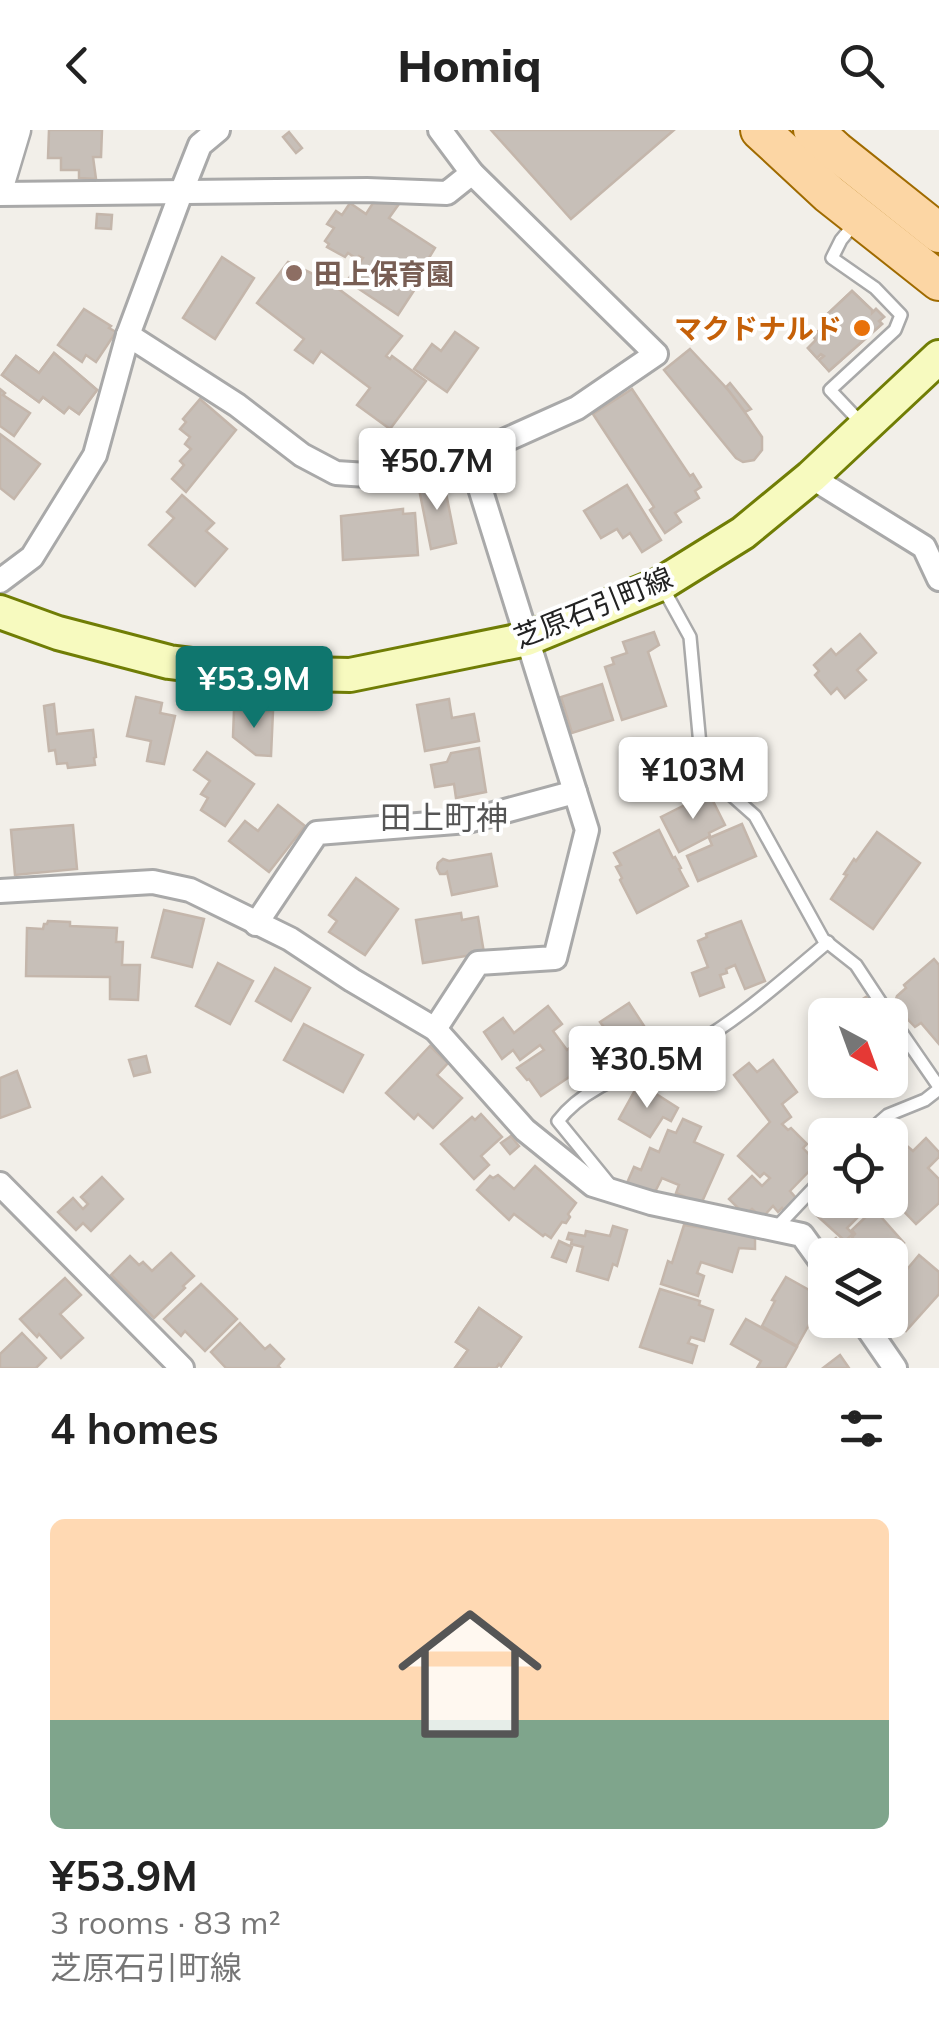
<!DOCTYPE html>
<html lang="en">
<head>
<meta charset="utf-8">
<style>
  :root { --surface:#fff; --page:#f6f6f6; --text:#222; --muted:#767676; --line:#e0e0e0; --accent:#0f766e }
  body { margin:0; font-family:Mulish,"Noto Sans JP",sans-serif; background:var(--page); color:var(--text); height:100vh; display:flex; flex-direction:column; font-size:38px; white-space:nowrap }
  * { box-sizing:border-box; margin:0 }
  p { font-size:32px; color:var(--muted) }
  .icon { flex:none; width:55px; height:55px; fill:none; stroke:currentColor; stroke-width:2; stroke-linecap:round; stroke-linejoin:round }
  .map { position:relative; height:1238px; overflow:hidden }
  .details { display:flex; flex-direction:column; background:var(--surface); flex:1 }
  .details>* { flex:none }
  .needle { width:65px; rotate:139deg }
  .buttons { position:absolute; left:808px; top:868px; display:grid; gap:20px }
  .buttons a { display:grid; place-items:center; width:100px; height:100px; border-radius:15px; background:var(--surface); box-shadow:0 5px 15px #0003; font-size:50px }
  .price { position:absolute; translate:-50% -85px; padding:0 22px; border-radius:10px; background:#fff; color:#222; font-size:32px; line-height:65px; filter:drop-shadow(0 2px 5px #0008) }
  .price::after { content:''; position:absolute; left:50%; top:60px; width:30px; height:22px; margin-left:-15px; background:inherit; clip-path:polygon(0 0,100% 0,50% 100%) }
  .price.selected { background:var(--accent); color:#fff }
  ul { padding:0; list-style:none }
  li { display:grid; align-content:center; gap:20px; height:530px; padding:0 50px }
  li+li { border-top:2px solid var(--line) }
  li span { display:grid; place-items:center; height:310px; border-radius:15px; color:#555 }
  li>.icon { margin-inline-start:auto }
  span .icon { width:180px; height:180px; fill:#fffc; stroke-width:1 }
  li b { font-size:42px }
  h2 { display:flex; justify-content:space-between; align-items:center; height:120px; padding:0 50px; font-size:42px }
  header { display:flex; justify-content:space-between; align-items:center; height:130px; padding:0 50px; background:var(--surface); font-size:45px; font-weight:800 }
  .map>svg:first-child { display:block }
  .building { fill:#c7bfb8; stroke:#c4b6ab; stroke-width:2.5 }
  .lines { fill:none; stroke-linecap:round; stroke-linejoin:round }
  .service-casing { stroke:#a9a9a9; stroke-width:16 }
  .minor-casing { stroke:#a9a9a9; stroke-width:28 }
  .tertiary-casing { stroke:#a9a9a9; stroke-width:35 }
  .secondary-casing { stroke:#707d05; stroke-width:38 }
  .primary-casing { stroke:#a06b00; stroke-width:42 }
  .service { stroke:#fff; stroke-width:11 }
  .minor { stroke:#fff; stroke-width:22 }
  .tertiary { stroke:#fff; stroke-width:30 }
  .secondary { stroke:#f7fabf; stroke-width:32 }
  .primary { stroke:#fcd6a4; stroke-width:38 }
  .education-dot { fill:#8d6e63; stroke:#fff; stroke-width:4 }
  .food-dot { fill:#e8710a; stroke:#fff; stroke-width:4 }
  .labels { text-anchor:middle; dominant-baseline:central; stroke-width:8; stroke-linejoin:round; paint-order:stroke }
  .education-label { font-size:28px; font-weight:bold; fill:#785e54; stroke:#fff; text-anchor:start }
  .food-label { font-size:28px; font-weight:bold; fill:#c56008; stroke:#fff; text-anchor:end }
  .street-label { font-size:28px; fill:#222; stroke:#fff }
  .quarter-label { font-size:32px; fill:#555; stroke:#fff }
</style>
</head>
<body>
<header><svg class="icon" aria-label="back" viewBox="0 0 24 24"><path d="M15 5l-7 7 7 7"/></svg>Homiq<svg class="icon" aria-label="search" viewBox="0 0 24 24"><circle cx="10" cy="10" r="6"/><path d="M15 15l6 6"/></svg></header>
<div class="map">
<svg width="939" height="1238" viewBox="0 0 939 1238">
  <rect width="100%" height="100%" fill="#f2efe9"/>
  <g class="building">
    <path d="M 49,0 L 102,0 L 101,27 L 93,27 L 96,49 L 79,48 L 79,40 L 61,40 L 61,28 L 48,28 Z"/>
    <path d="M 491,0 L 674,0 L 571,89 Z"/>
    <path d="M 289,2 L 302,18 L 296,23 L 283,7 Z"/>
    <path d="M 350,73 L 366,84 L 373,73 L 399,74 L 389,88 L 435,118 L 424,136 L 428,139 L 398,185 L 347,151 L 363,128 L 359,126 L 357,129 L 348,123 L 345,127 L 327,117 L 329,114 L 325,111 L 334,98 L 327,94 L 336,81 L 342,85 Z"/>
    <path d="M 97,84 L 112,85 L 111,99 L 96,98 Z"/>
    <path d="M 222,127 L 254,148 L 215,209 L 183,188 Z"/>
    <path d="M 288,132 L 315,145 L 317,143 L 402,206 L 386,226 L 390,229 L 392,226 L 426,251 L 390,299 L 357,275 L 370,258 L 321,221 L 313,233 L 295,220 L 304,209 L 257,173 Z"/>
    <path d="M 852,161 L 872,180 L 872,183 L 876,179 L 884,187 L 879,191 L 882,194 L 829,241 L 819,230 L 824,226 L 821,224 L 817,228 L 808,218 L 816,210 L 813,206 L 825,195 L 821,190 Z"/>
    <path d="M 852,161 L 872,180 L 872,183 L 876,179 L 884,187 L 879,191 L 882,194 L 829,241 L 819,230 L 824,226 L 821,224 L 817,228 L 808,218 L 816,210 L 813,206 L 825,195 L 821,190 Z"/>
    <path d="M 84,179 L 111,196 L 109,198 L 116,202 L 96,232 L 86,225 L 82,232 L 58,215 Z"/>
    <path d="M 455,202 L 478,218 L 447,262 L 414,239 L 432,214 L 441,221 Z"/>
    <path d="M 690,219 L 733,265 L 762,307 L 762,320 L 754,330 L 743,332 L 736,328 L 664,240 Z"/>
    <path d="M 54,223 L 97,260 L 79,284 L 69,277 L 64,283 L 43,267 L 39,272 L 2,245 L 16,226 L 39,243 Z"/>
    <path d="M 54,223 L 97,260 L 79,284 L 69,277 L 64,283 L 43,267 L 39,272 L 2,245 L 16,226 L 39,243 Z"/>
    <path d="M 730,253 L 751,279 L 745,282 L 726,257 Z"/>
    <path d="M 0,259 L 5,263 L 3,265 L 30,283 L 14,306 L 0,296 Z"/>
    <path d="M 632,259 L 690,346 L 693,344 L 701,357 L 695,361 L 699,368 L 675,383 L 681,392 L 665,403 L 650,380 L 654,377 L 593,284 Z"/>
    <path d="M 200,269 L 236,300 L 186,362 L 172,349 L 184,335 L 180,331 L 191,319 L 185,314 L 190,307 L 180,299 L 186,292 L 183,289 Z"/>
    <path d="M 0,304 L 40,334 L 14,369 L 0,358 Z"/>
    <path d="M 443,348 L 456,413 L 431,419 L 418,354 Z"/>
    <path d="M 627,355 L 661,410 L 642,422 L 630,403 L 623,408 L 617,399 L 601,408 L 584,381 Z"/>
    <path d="M 182,365 L 214,393 L 206,401 L 227,419 L 195,456 L 149,415 L 174,388 L 167,382 Z"/>
    <path d="M 403,379 L 403,384 L 415,383 L 418,425 L 343,430 L 341,386 Z"/>
    <path d="M 654,502 L 659,515 L 648,522 L 666,576 L 622,590 L 605,537 L 614,534 L 612,528 L 627,523 L 623,512 Z"/>
    <path d="M 860,504 L 876,523 L 857,540 L 866,550 L 845,568 L 837,558 L 831,564 L 815,545 L 819,541 L 814,535 L 831,519 L 836,525 Z"/>
    <path d="M 602,554 L 613,590 L 572,603 L 561,567 Z"/>
    <path d="M 136,567 L 162,573 L 160,583 L 175,586 L 164,634 L 147,631 L 151,611 L 127,606 Z"/>
    <path d="M 449,569 L 452,588 L 474,584 L 479,611 L 425,621 L 417,575 Z"/>
    <path d="M 54,574 L 57,604 L 93,600 L 96,627 L 94,628 L 95,635 L 68,638 L 67,633 L 57,634 L 55,620 L 49,621 L 44,576 Z"/>
    <path d="M 234,580 L 273,581 L 271,626 L 256,625 L 233,607 Z"/>
    <path d="M 479,618 L 486,662 L 456,668 L 454,654 L 435,657 L 431,635 L 447,632 L 451,623 Z"/>
    <path d="M 207,622 L 254,654 L 225,696 L 201,680 L 208,668 L 201,664 L 210,651 L 194,640 Z"/>
    <path d="M 709,663 L 725,695 L 709,703 L 710,706 L 679,722 L 661,687 Z"/>
    <path d="M 278,675 L 305,696 L 269,742 L 229,711 L 245,691 L 258,701 Z"/>
    <path d="M 742,694 L 756,726 L 698,751 L 687,726 L 712,715 L 709,708 Z"/>
    <path d="M 73,695 L 77,739 L 15,745 L 11,700 Z"/>
    <path d="M 659,700 L 673,728 L 675,727 L 681,738 L 679,739 L 688,756 L 637,783 L 620,750 L 622,748 L 616,737 L 621,735 L 614,723 Z"/>
    <path d="M 877,702 L 920,733 L 873,799 L 831,769 L 847,745 L 844,744 L 854,729 L 856,731 Z"/>
    <path d="M 491,724 L 497,756 L 452,765 L 447,742 L 445,744 L 440,744 L 437,738 L 438,733 L 443,729 L 449,731 Z"/>
    <path d="M 356,748 L 398,779 L 365,825 L 329,802 L 337,791 L 329,785 Z"/>
    <path d="M 164,780 L 204,789 L 192,837 L 152,827 Z"/>
    <path d="M 461,783 L 462,790 L 478,787 L 484,823 L 423,833 L 416,790 Z"/>
    <path d="M 48,791 L 70,792 L 70,796 L 117,798 L 116,812 L 123,812 L 122,835 L 140,835 L 138,870 L 110,869 L 110,847 L 26,846 L 27,798 L 43,799 L 44,794 L 47,794 Z"/>
    <path d="M 741,791 L 765,851 L 745,859 L 735,835 L 726,839 L 727,843 L 720,845 L 724,857 L 700,866 L 692,843 L 708,837 L 698,811 L 707,807 L 706,804 Z"/>
    <path d="M 934,829 L 939,835 L 939,914 L 921,893 L 915,897 L 894,875 L 897,866 L 906,858 L 904,855 Z"/>
    <path d="M 218,833 L 253,851 L 230,894 L 196,876 Z"/>
    <path d="M 275,838 L 310,858 L 291,891 L 256,871 Z"/>
    <path d="M 866,867 L 878,882 L 875,885 L 837,885 Z"/>
    <path d="M 629,873 L 648,902 L 643,906 L 650,916 L 625,933 L 621,926 L 603,938 L 588,916 L 603,907 L 601,905 L 607,901 L 600,892 Z"/>
    <path d="M 548,876 L 562,894 L 553,901 L 567,920 L 572,916 L 587,935 L 541,966 L 529,949 L 527,950 L 517,938 L 544,920 L 540,915 L 520,930 L 513,920 L 502,929 L 484,902 L 503,888 L 514,903 Z"/>
    <path d="M 304,894 L 363,925 L 343,962 L 284,930 Z"/>
    <path d="M 430,916 L 448,933 L 437,945 L 462,968 L 433,998 L 418,984 L 414,989 L 386,963 Z"/>
    <path d="M 146,926 L 150,942 L 134,946 L 129,930 Z"/>
    <path d="M 773,930 L 797,962 L 782,974 L 791,987 L 782,994 L 788,1000 L 791,998 L 807,1014 L 803,1018 L 817,1033 L 790,1061 L 796,1068 L 784,1081 L 782,1078 L 778,1082 L 773,1076 L 762,1088 L 752,1079 L 745,1085 L 729,1069 L 752,1046 L 762,1056 L 770,1048 L 764,1043 L 760,1047 L 738,1026 L 770,992 L 734,945 L 749,933 L 757,942 Z"/>
    <path d="M 17,941 L 30,977 L 0,988 L 0,948 Z"/>
    <path d="M 639,953 L 678,978 L 671,991 L 663,987 L 650,1007 L 619,989 Z"/>
    <path d="M 481,984 L 502,1007 L 481,1026 L 489,1035 L 474,1049 L 441,1014 L 472,987 L 475,990 Z"/>
    <path d="M 683,989 L 701,997 L 694,1012 L 723,1025 L 701,1074 L 676,1063 L 679,1055 L 662,1048 L 654,1064 L 627,1053 L 634,1037 L 641,1040 L 650,1018 L 659,1022 L 668,1000 L 676,1003 Z"/>
    <path d="M 511,1006 L 519,1016 L 510,1024 L 501,1013 Z"/>
    <path d="M 926,1008 L 939,1022 L 939,1027 L 928,1038 L 939,1049 L 939,1073 L 916,1094 L 890,1067 L 890,1031 L 907,1016 L 913,1021 Z"/>
    <path d="M 535,1036 L 576,1073 L 568,1084 L 570,1087 L 566,1093 L 562,1092 L 551,1108 L 545,1104 L 543,1106 L 514,1084 L 509,1090 L 477,1060 L 490,1046 L 493,1048 L 498,1045 L 514,1059 Z"/>
    <path d="M 102,1047 L 123,1069 L 91,1101 L 83,1093 L 76,1100 L 58,1082 L 73,1068 L 83,1079 L 88,1074 L 81,1067 Z"/>
    <path d="M 825,1064 L 825,1070 L 870,1070 L 873,1072 L 847,1098 L 853,1104 L 845,1111 L 814,1083 L 822,1076 L 817,1071 Z"/>
    <path d="M 874,1079 L 904,1113 L 890,1126 L 868,1125 L 852,1107 L 855,1104 L 852,1100 Z"/>
    <path d="M 684,1095 L 755,1106 L 755,1119 L 739,1118 L 732,1142 L 701,1132 L 697,1143 L 704,1146 L 698,1166 L 661,1154 L 668,1131 L 672,1133 Z"/>
    <path d="M 613,1096 L 627,1100 L 617,1136 L 613,1134 L 608,1150 L 577,1141 L 583,1117 L 571,1114 L 572,1110 L 567,1109 L 569,1103 L 585,1106 L 586,1101 L 610,1106 Z"/>
    <path d="M 836,1108 L 849,1124 L 848,1125 L 834,1125 L 826,1116 Z"/>
    <path d="M 559,1111 L 572,1117 L 566,1132 L 552,1127 Z"/>
    <path d="M 171,1123 L 194,1146 L 183,1156 L 185,1158 L 154,1188 L 111,1145 L 130,1126 L 139,1135 L 143,1132 L 152,1141 Z"/>
    <path d="M 919,1125 L 939,1142 L 939,1164 L 906,1201 L 894,1190 L 892,1192 L 890,1190 L 890,1140 L 896,1145 L 894,1148 L 899,1152 L 905,1145 L 904,1143 Z"/>
    <path d="M 786,1147 L 825,1169 L 825,1188 L 819,1198 L 810,1193 L 797,1216 L 762,1196 L 775,1171 L 772,1170 Z"/>
    <path d="M 65,1148 L 81,1165 L 60,1184 L 83,1208 L 61,1228 L 39,1204 L 37,1207 L 20,1189 Z"/>
    <path d="M 201,1154 L 237,1189 L 205,1221 L 185,1201 L 181,1206 L 164,1189 Z"/>
    <path d="M 660,1159 L 700,1171 L 699,1175 L 713,1180 L 704,1211 L 691,1207 L 688,1213 L 697,1216 L 692,1233 L 640,1217 Z"/>
    <path d="M 479,1178 L 521,1207 L 501,1236 L 499,1234 L 496,1238 L 455,1238 L 468,1220 L 456,1212 Z"/>
    <path d="M 479,1178 L 521,1207 L 501,1236 L 499,1234 L 496,1238 L 455,1238 L 468,1220 L 456,1212 Z"/>
    <path d="M 746,1189 L 797,1217 L 785,1238 L 757,1238 L 761,1231 L 731,1214 Z"/>
    <path d="M 240,1193 L 265,1219 L 270,1215 L 284,1229 L 278,1236 L 280,1238 L 226,1238 L 211,1222 Z"/>
    <path d="M 22,1203 L 46,1228 L 36,1238 L 0,1238 L 0,1224 Z"/>
    <path d="M 840,1225 L 849,1238 L 823,1238 Z"/>
  </g>
  <g class="lines">
    <defs>
      <g id="service">
        <path d="M 856,92 L 841,110 L 832,128 L 875,158 L 901,185 L 895,200 L 830,260 L 864,296"/>
        <path d="M 663,458 L 690,507 L 701,626 L 720,655 L 755,686 L 823,809 L 856,835 L 889,885"/>
        <path d="M 890,886 L 939,957"/>
        <path d="M 865,1005 L 888,985 L 925,970 L 939,959"/>
        <path d="M 611,1056 L 558,991 C 591,948 647,941 692,916 C 741,888 784,849 828,812"/>
        <path d="M 775,1099 L 825,1046"/>
      </g>
      <g id="minor">
        <path d="M 0,64 L 367,60 L 447,63 L 472,43"/>
        <path d="M 128,205 L 237,275 L 302,325 L 336,343 L 383,346 L 430,340 L 470,326 L 577,278 L 656,224 L 472,43 L 440,0"/>
        <path d="M 811,347 L 924,417 L 939,449"/>
        <path d="M 0,451 L 32,427 L 95,325 L 128,205 L 181,63 L 200,15 L 218,0"/>
        <path d="M 0,761 L 153,752 L 190,760 L 290,809 L 352,850 L 435,899 L 525,1000 L 593,1055 L 651,1073 L 802,1105 L 825,1137"/>
        <path d="M 256,794 L 317,703 L 468,691 L 575,662"/>
        <path d="M 435,899 L 478,833 L 555,828 L 587,700 L 470,326"/>
        <path d="M 0,1054 L 182,1238"/>
        <path d="M 862,1190 L 895,1238"/>
      </g>
      <path id="tertiary" d="M 0,50 L 15,0"/>
      <path id="secondary" d="M 0,482 L 58,503 L 169,532 L 255,543 L 350,545 L 527,509 L 661,454 L 743,403 L 811,347 L 939,227"/>
      <g id="primary">
        <path d="M 760,0 L 829,64 L 939,151"/>
        <path d="M 813,0 L 836,21 L 939,103"/>
      </g>
    </defs>
    <use href="#service" class="service-casing"/>
    <use href="#minor" class="minor-casing"/>
    <use href="#tertiary" class="tertiary-casing"/>
    <use href="#secondary" class="secondary-casing"/>
    <use href="#primary" class="primary-casing"/>
    <use href="#service" class="service"/>
    <use href="#minor" class="minor"/>
    <use href="#tertiary" class="tertiary"/>
    <use href="#secondary" class="secondary"/>
    <use href="#primary" class="primary"/>
  </g>
  <circle class="education-dot" cx="294" cy="143" r="10"/>
  <circle class="food-dot" cx="862" cy="198" r="10"/>
  <g class="labels">
    <g class="education-label">
      <text x="314" y="143">田上保育園</text>
    </g>
    <g class="food-label">
      <text x="842" y="198">マクドナルド</text>
    </g>
    <g class="street-label">
      <text transform="translate(593 477) rotate(-22)">芝原石引町線</text>
    </g>
    <g class="quarter-label">
      <text x="444" y="687">田上町神</text>
    </g>
  </g>
</svg>
<div class="buttons">
<a><svg class="needle" viewBox="-14 -14 28 28"><path d="M0-13l5 13h-10z" fill="#e53935"/><path d="M0 13l5-13h-10z" fill="#767676"/></svg></a>
<a><svg class="icon" aria-label="locate" viewBox="0 0 24 24"><circle cx="12" cy="12" r="6"/><path d="M12 2v4M12 18v4M2 12h4M18 12h4"/></svg></a>
<a><svg class="icon" aria-label="layers" viewBox="0 0 24 24"><path d="M12 4l9 5-9 5-9-5zM3 14l9 5 9-5"/></svg></a>
</div>
<b class="price" style="left:437px;top:383px">¥50.7M</b>
<b class="price selected" style="left:254px;top:601px">¥53.9M</b>
<b class="price" style="left:693px;top:692px">¥103M</b>
<b class="price" style="left:647px;top:981px">¥30.5M</b>
</div>
<section class="details">
<h2>4 homes<svg class="icon" aria-label="filters" viewBox="0 0 24 24"><path d="M4 7h16M4 17h16"/><circle cx="9" cy="7" r="2"/><circle cx="15" cy="17" r="2"/></svg></h2>
<ul>
<li><span style="background:linear-gradient(#ffd9b3 65%,#7fa58c 0)"><svg class="icon" aria-label="home" viewBox="0 0 24 24"><path d="M3 11l9-7 9 7M6 9v11h12V9"/></svg></span><div><b>¥53.9M</b><p>3 rooms · 83 m²</p><p>芝原石引町線</p></div></li>
</ul>
</section>
</body>
</html>
